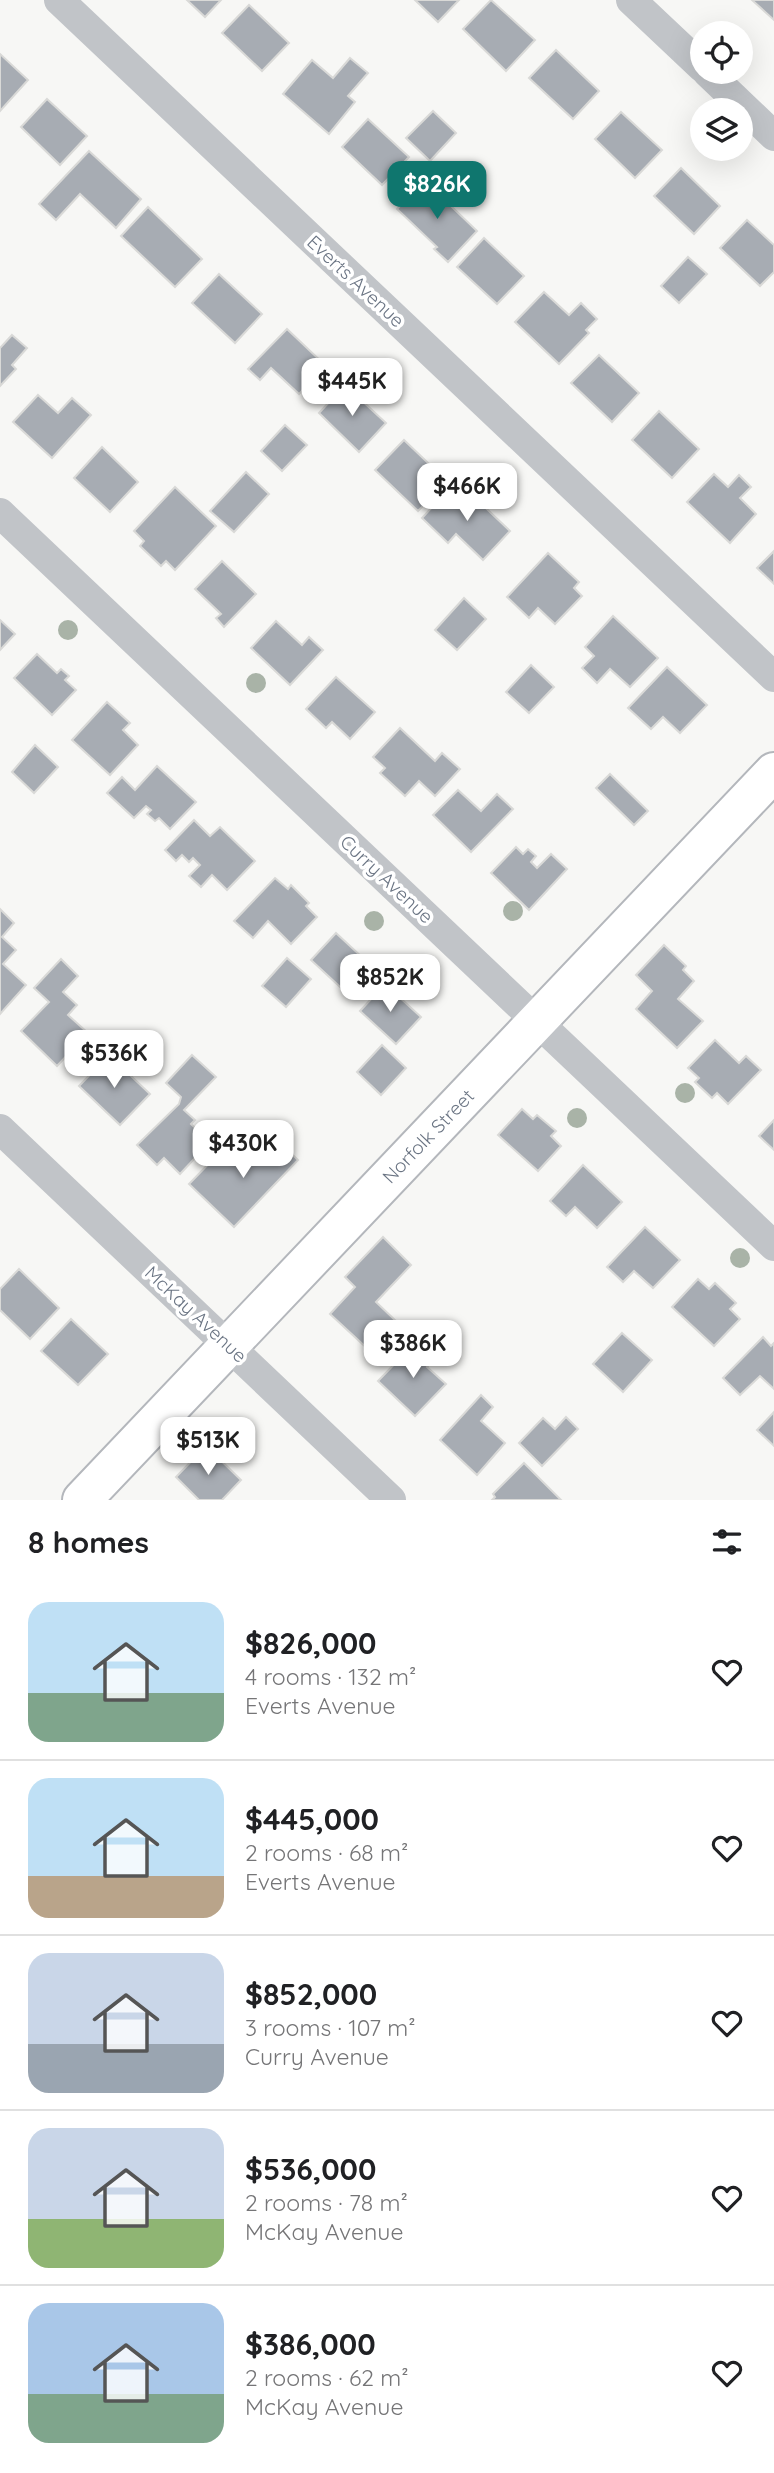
<!DOCTYPE html>
<html lang="en">
<head>
<meta charset="utf-8">
<style>
  :root { --surface:#fff; --page:#f2f2f2; --text:#202124; --muted:#757577; --line:#e0e0e0; --accent:#0f766e }
  body { margin:0; font-family:Quicksand,sans-serif; background:var(--page); color:var(--text); height:100vh; display:flex; flex-direction:column; font-size:26px; white-space:nowrap }
  * { box-sizing:border-box; margin:0 }
  p { font-size:23px; color:var(--muted) }
  .icon { flex:none; width:38px; height:38px; fill:none; stroke:currentColor; stroke-width:2; stroke-linecap:round; stroke-linejoin:round }
  .map { position:relative; height:1500px; overflow:hidden }
  .side { display:flex; flex-direction:column; background:var(--surface); flex:1 }
  .side>* { flex:none }
  .controls { position:absolute; left:690px; top:21px; display:grid; gap:14px }
  .controls a { display:grid; place-items:center; width:63px; height:63px; border-radius:50%; background:var(--surface); box-shadow:0 7px 28px #0002; font-size:35px }
  .price { position:absolute; translate:-50% -60px; padding:0 16px; border-radius:14px; background:#fff; color:#222; font-size:23px; line-height:46px; filter:drop-shadow(0 2px 4px #0008) }
  .price::after { content:''; position:absolute; left:50%; top:42px; width:21px; height:16px; margin-left:-10px; background:inherit; clip-path:polygon(0 0,100% 0,50% 100%) }
  .price.current { background:var(--accent); color:#fff }
  ul { padding:0; list-style:none }
  li { display:flex; align-items:center; gap:21px; height:175px; padding:0 28px }
  li+li { border-top:2px solid var(--line) }
  li span { display:grid; place-items:center; flex:none; width:196px; height:140px; border-radius:21px; color:#555 }
  li>.icon { margin-inline-start:auto }
  span .icon { width:84px; height:84px; fill:#fffc; stroke-width:1 }
  li b { font-size:30px }
  h2 { display:flex; justify-content:space-between; align-items:center; height:84px; padding:0 28px; font-size:30px }
  .map>svg:first-child { display:block }
  .building { fill:#a7acb3; stroke:#d9d9d7; stroke-width:2 }
  .lines { fill:none; stroke-linecap:round; stroke-linejoin:round }
  .secondary-casing { stroke:#b4b7bc; stroke-width:42 }
  .street { stroke:#c1c4c8; stroke-width:30 }
  .secondary { stroke:#fff; stroke-width:38 }
  .tree { fill:#a9b3a7 }
  .labels { text-anchor:middle; dominant-baseline:central; stroke-width:7; stroke-linejoin:round; paint-order:stroke }
  .street-label { font-size:19px; fill:#6a7483; stroke:#fff }
</style>
</head>
<body>
<div class="map">
<svg width="774" height="1500" viewBox="0 0 774 1500">
  <rect width="100%" height="100%" fill="#f7f7f5"/>
  <g class="building">
    <path d="M 187,0 L 221,0 L 205,17 Z"/>
    <path d="M 415,0 L 459,0 L 438,22 Z"/>
    <path d="M 491,0 L 535,40 L 506,71 L 463,29 Z"/>
    <path d="M 752,0 L 774,0 L 774,20 Z"/>
    <path d="M 249,5 L 289,43 L 262,71 L 222,33 Z"/>
    <path d="M 556,50 L 599,91 L 573,119 L 529,78 Z"/>
    <path d="M 0,54 L 28,80 L 0,111 Z"/>
    <path d="M 350,58 L 368,73 L 348,96 L 355,102 L 329,134 L 283,94 L 312,60 L 333,78 Z"/>
    <path d="M 47,99 L 87,136 L 60,165 L 21,127 Z"/>
    <path d="M 433,111 L 456,133 L 430,161 L 406,138 Z"/>
    <path d="M 621,112 L 662,150 L 635,178 L 595,139 Z"/>
    <path d="M 368,119 L 409,157 L 382,185 L 342,147 Z"/>
    <path d="M 89,151 L 141,199 L 116,228 L 80,194 L 56,220 L 39,204 Z"/>
    <path d="M 681,168 L 720,206 L 694,234 L 654,196 Z"/>
    <path d="M 424,180 L 477,231 L 448,262 L 434,249 L 437,247 L 397,209 Z"/>
    <path d="M 148,207 L 202,259 L 175,287 L 121,236 Z"/>
    <path d="M 747,220 L 774,245 L 774,272 L 760,286 L 720,248 Z"/>
    <path d="M 484,238 L 524,276 L 497,304 L 457,267 Z"/>
    <path d="M 688,257 L 707,274 L 679,303 L 661,286 Z"/>
    <path d="M 219,274 L 262,314 L 235,343 L 192,303 Z"/>
    <path d="M 544,292 L 569,315 L 581,303 L 597,319 L 586,330 L 589,333 L 559,364 L 515,322 Z"/>
    <path d="M 287,329 L 326,366 L 299,394 L 271,368 L 260,380 L 248,369 Z"/>
    <path d="M 12,335 L 27,348 L 12,365 L 16,369 L 0,386 L 0,348 Z"/>
    <path d="M 599,355 L 639,393 L 612,422 L 571,383 Z"/>
    <path d="M 345,385 L 386,423 L 359,452 L 319,413 Z"/>
    <path d="M 38,395 L 58,413 L 72,398 L 91,415 L 52,458 L 13,422 Z"/>
    <path d="M 659,411 L 699,449 L 672,478 L 632,440 Z"/>
    <path d="M 285,425 L 307,445 L 282,471 L 261,451 Z"/>
    <path d="M 404,440 L 447,481 L 418,511 L 375,470 Z"/>
    <path d="M 102,447 L 138,482 L 110,512 L 74,478 Z"/>
    <path d="M 246,472 L 269,494 L 234,532 L 210,511 Z"/>
    <path d="M 714,474 L 728,487 L 739,475 L 751,487 L 740,498 L 756,514 L 730,543 L 687,502 Z"/>
    <path d="M 175,487 L 216,526 L 175,570 L 166,561 L 161,566 L 140,546 L 144,541 L 134,531 Z"/>
    <path d="M 447,491 L 460,504 L 470,493 L 510,531 L 483,560 L 456,534 L 448,543 L 422,518 Z"/>
    <path d="M 774,551 L 774,584 L 757,568 Z"/>
    <path d="M 548,553 L 579,582 L 574,588 L 582,596 L 555,624 L 538,608 L 529,618 L 507,597 Z"/>
    <path d="M 222,561 L 256,594 L 224,627 L 216,618 L 221,614 L 195,589 Z"/>
    <path d="M 464,598 L 486,619 L 457,650 L 435,630 Z"/>
    <path d="M 613,616 L 658,658 L 630,687 L 610,669 L 597,683 L 582,668 L 594,656 L 585,647 Z"/>
    <path d="M 0,620 L 15,634 L 0,650 Z"/>
    <path d="M 276,621 L 302,645 L 309,637 L 323,650 L 290,685 L 251,648 Z"/>
    <path d="M 37,654 L 57,673 L 61,669 L 69,676 L 65,680 L 76,690 L 52,715 L 14,678 Z"/>
    <path d="M 531,665 L 554,687 L 529,713 L 506,692 Z"/>
    <path d="M 667,667 L 707,705 L 680,733 L 663,717 L 651,729 L 628,708 Z"/>
    <path d="M 336,677 L 375,712 L 350,739 L 332,722 L 326,728 L 306,709 Z"/>
    <path d="M 107,702 L 130,723 L 123,730 L 138,745 L 110,775 L 72,740 Z"/>
    <path d="M 400,728 L 435,761 L 442,753 L 460,769 L 435,796 L 419,781 L 405,796 L 380,773 L 385,768 L 373,757 Z"/>
    <path d="M 35,745 L 58,767 L 34,793 L 12,772 Z"/>
    <path d="M 157,766 L 196,802 L 170,829 L 159,818 L 155,821 L 147,814 L 151,810 L 146,806 L 134,818 L 107,793 L 122,777 L 135,790 Z"/>
    <path d="M 610,774 L 648,811 L 634,825 L 596,788 Z"/>
    <path d="M 458,790 L 481,811 L 497,794 L 513,809 L 471,852 L 433,815 Z"/>
    <path d="M 194,820 L 210,836 L 220,827 L 255,861 L 227,890 L 212,875 L 201,887 L 189,876 L 200,865 L 193,858 L 189,862 L 182,855 L 176,861 L 165,850 Z"/>
    <path d="M 516,847 L 523,854 L 528,849 L 536,856 L 531,862 L 537,868 L 551,854 L 567,869 L 529,910 L 491,873 Z"/>
    <path d="M 275,878 L 288,889 L 291,885 L 309,903 L 306,906 L 317,917 L 291,944 L 268,921 L 253,938 L 234,921 Z"/>
    <path d="M 0,909 L 14,923 L 2,937 L 16,950 L 3,964 L 26,985 L 0,1014 Z"/>
    <path d="M 336,933 L 377,971 L 352,998 L 311,960 Z"/>
    <path d="M 664,945 L 686,966 L 683,970 L 694,981 L 678,999 L 703,1021 L 677,1048 L 636,1009 L 652,991 L 636,975 Z"/>
    <path d="M 287,958 L 311,979 L 286,1007 L 262,986 Z"/>
    <path d="M 61,959 L 78,976 L 63,992 L 77,1005 L 68,1015 L 88,1033 L 57,1066 L 21,1031 L 49,1002 L 34,988 Z"/>
    <path d="M 385,984 L 421,1017 L 396,1044 L 360,1011 Z"/>
    <path d="M 715,1040 L 739,1063 L 746,1056 L 761,1070 L 728,1104 L 717,1093 L 712,1098 L 695,1082 L 699,1078 L 688,1068 Z"/>
    <path d="M 382,1045 L 406,1068 L 381,1095 L 357,1072 Z"/>
    <path d="M 109,1055 L 150,1094 L 120,1125 L 79,1086 Z"/>
    <path d="M 192,1055 L 216,1077 L 184,1110 L 195,1120 L 191,1124 L 210,1142 L 180,1174 L 164,1158 L 157,1165 L 137,1145 L 179,1104 L 181,1097 L 166,1083 Z"/>
    <path d="M 522,1109 L 533,1119 L 537,1115 L 556,1131 L 551,1136 L 561,1146 L 538,1171 L 498,1135 Z"/>
    <path d="M 774,1120 L 774,1150 L 759,1136 Z"/>
    <path d="M 273,1136 L 298,1160 L 234,1227 L 189,1184 L 222,1150 L 241,1168 Z"/>
    <path d="M 583,1165 L 622,1202 L 597,1228 L 575,1207 L 566,1216 L 550,1201 Z"/>
    <path d="M 645,1227 L 680,1260 L 653,1288 L 634,1271 L 623,1282 L 607,1267 Z"/>
    <path d="M 383,1237 L 411,1265 L 376,1302 L 397,1322 L 370,1351 L 330,1314 L 355,1287 L 345,1277 Z"/>
    <path d="M 19,1269 L 59,1308 L 30,1339 L 0,1310 L 0,1289 Z"/>
    <path d="M 698,1279 L 709,1289 L 715,1283 L 736,1303 L 730,1309 L 740,1319 L 714,1346 L 672,1307 Z"/>
    <path d="M 71,1319 L 108,1354 L 78,1385 L 41,1351 Z"/>
    <path d="M 622,1333 L 652,1360 L 623,1392 L 593,1364 Z"/>
    <path d="M 763,1337 L 771,1346 L 774,1343 L 774,1389 L 760,1376 L 740,1395 L 723,1378 Z"/>
    <path d="M 424,1345 L 436,1357 L 427,1367 L 446,1384 L 415,1416 L 378,1381 L 409,1349 L 415,1355 Z"/>
    <path d="M 481,1395 L 493,1407 L 481,1421 L 505,1443 L 477,1475 L 440,1440 Z"/>
    <path d="M 774,1412 L 774,1446 L 757,1430 Z"/>
    <path d="M 566,1417 L 578,1429 L 542,1466 L 519,1443 L 543,1418 L 555,1429 Z"/>
    <path d="M 206,1446 L 241,1480 L 222,1500 L 199,1500 L 176,1477 Z"/>
    <path d="M 524,1463 L 561,1500 L 492,1500 L 495,1497 L 493,1494 Z"/>
  </g>
  <g class="lines">
    <defs>
      <path id="secondary" d="M 82,1500 L 774,772"/>
    </defs>
    <use href="#secondary" class="secondary-casing"/>
    <g class="street">
      <path d="M 59,0 L 774,677"/>
      <path d="M 631,0 L 702,67"/>
      <path d="M 707,72 L 774,136"/>
      <path d="M 0,513 L 774,1246"/>
      <path d="M 0,1129 L 391,1500"/>
    </g>
    <use href="#secondary" class="secondary"/>
  </g>
  <g class="tree">
    <circle cx="68" cy="630" r="10"/>
    <circle cx="256" cy="683" r="10"/>
    <circle cx="513" cy="911" r="10"/>
    <circle cx="374" cy="921" r="10"/>
    <circle cx="685" cy="1093" r="10"/>
    <circle cx="577" cy="1118" r="10"/>
    <circle cx="740" cy="1258" r="10"/>
  </g>
  <g class="labels">
    <g class="street-label">
      <text transform="translate(356 281) rotate(43)">Everts Avenue</text>
      <text transform="translate(387 879) rotate(43)">Curry Avenue</text>
      <text transform="translate(428 1136) rotate(-46)">Norfolk Street</text>
      <text transform="translate(196 1314) rotate(43)">McKay Avenue</text>
    </g>
  </g>
</svg>
<div class="controls">
<a><svg class="icon" aria-label="locate" viewBox="0 0 24 24"><circle cx="12" cy="12" r="6"/><path d="M12 2v4M12 18v4M2 12h4M18 12h4"/></svg></a>
<a><svg class="icon" aria-label="layers" viewBox="0 0 24 24"><path d="M12 4l9 5-9 5-9-5zM3 14l9 5 9-5"/></svg></a>
</div>
<b class="price current" style="left:437px;top:221px">$826K</b>
<b class="price" style="left:352px;top:418px">$445K</b>
<b class="price" style="left:467px;top:523px">$466K</b>
<b class="price" style="left:390px;top:1014px">$852K</b>
<b class="price" style="left:114px;top:1090px">$536K</b>
<b class="price" style="left:243px;top:1180px">$430K</b>
<b class="price" style="left:413px;top:1380px">$386K</b>
<b class="price" style="left:208px;top:1477px">$513K</b>
</div>
<section class="side">
<h2>8 homes<svg class="icon" aria-label="filters" viewBox="0 0 24 24"><path d="M4 7h16M4 17h16"/><circle cx="9" cy="7" r="2"/><circle cx="15" cy="17" r="2"/></svg></h2>
<ul>
<li><span style="background:linear-gradient(#bfe0f5 65%,#7fa58c 0)"><svg class="icon" aria-label="home" viewBox="0 0 24 24"><path d="M3 11l9-7 9 7M6 9v11h12V9"/></svg></span><div><b>$826,000</b><p>4 rooms · 132 m²</p><p>Everts Avenue</p></div><svg class="icon" aria-label="heart" viewBox="0 0 24 24"><path d="M12 20l-8-8c-3-5 5-10 8-4 3-6 11-1 8 4z"/></svg></li>
<li><span style="background:linear-gradient(#bfe0f5 70%,#b9a48a 0)"><svg class="icon" aria-label="home" viewBox="0 0 24 24"><path d="M3 11l9-7 9 7M6 9v11h12V9"/></svg></span><div><b>$445,000</b><p>2 rooms · 68 m²</p><p>Everts Avenue</p></div><svg class="icon" aria-label="heart" viewBox="0 0 24 24"><path d="M12 20l-8-8c-3-5 5-10 8-4 3-6 11-1 8 4z"/></svg></li>
<li><span style="background:linear-gradient(#c9d6e8 65%,#9aa5b1 0)"><svg class="icon" aria-label="home" viewBox="0 0 24 24"><path d="M3 11l9-7 9 7M6 9v11h12V9"/></svg></span><div><b>$852,000</b><p>3 rooms · 107 m²</p><p>Curry Avenue</p></div><svg class="icon" aria-label="heart" viewBox="0 0 24 24"><path d="M12 20l-8-8c-3-5 5-10 8-4 3-6 11-1 8 4z"/></svg></li>
<li><span style="background:linear-gradient(#c9d6e8 65%,#8fb573 0)"><svg class="icon" aria-label="home" viewBox="0 0 24 24"><path d="M3 11l9-7 9 7M6 9v11h12V9"/></svg></span><div><b>$536,000</b><p>2 rooms · 78 m²</p><p>McKay Avenue</p></div><svg class="icon" aria-label="heart" viewBox="0 0 24 24"><path d="M12 20l-8-8c-3-5 5-10 8-4 3-6 11-1 8 4z"/></svg></li>
<li><span style="background:linear-gradient(#a9c7e8 65%,#7fa58c 0)"><svg class="icon" aria-label="home" viewBox="0 0 24 24"><path d="M3 11l9-7 9 7M6 9v11h12V9"/></svg></span><div><b>$386,000</b><p>2 rooms · 62 m²</p><p>McKay Avenue</p></div><svg class="icon" aria-label="heart" viewBox="0 0 24 24"><path d="M12 20l-8-8c-3-5 5-10 8-4 3-6 11-1 8 4z"/></svg></li>
</ul>
</section>
</body>
</html>
